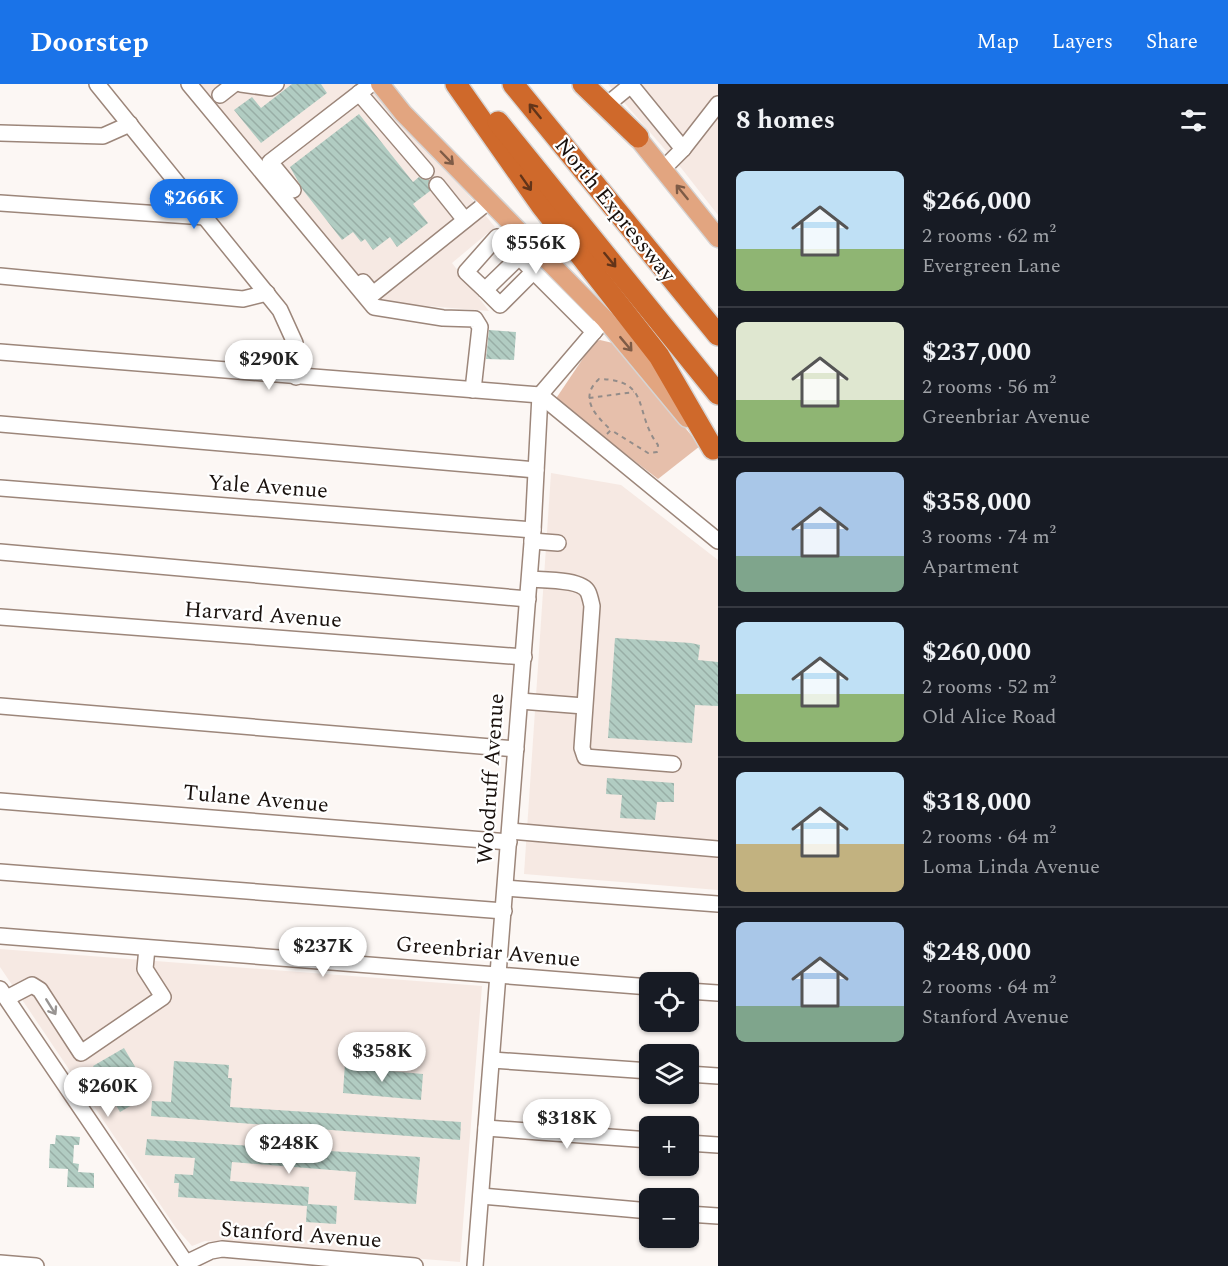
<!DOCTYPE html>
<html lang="en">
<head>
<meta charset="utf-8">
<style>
  :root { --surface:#171b24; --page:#20242c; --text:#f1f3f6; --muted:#9ea1a6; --line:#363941; --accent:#1a73e8 }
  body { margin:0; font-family:Spectral,serif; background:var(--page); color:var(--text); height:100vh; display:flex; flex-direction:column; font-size:22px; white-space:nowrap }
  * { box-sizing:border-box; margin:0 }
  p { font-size:20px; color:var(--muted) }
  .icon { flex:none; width:33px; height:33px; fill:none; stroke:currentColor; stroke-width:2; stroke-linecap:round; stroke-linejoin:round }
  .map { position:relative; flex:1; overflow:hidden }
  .sheet { display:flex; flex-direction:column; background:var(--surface); width:510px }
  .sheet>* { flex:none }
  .controls { position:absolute; left:639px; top:888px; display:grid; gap:12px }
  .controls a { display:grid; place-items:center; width:60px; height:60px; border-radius:9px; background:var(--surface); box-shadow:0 2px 4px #0004; font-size:30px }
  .price { position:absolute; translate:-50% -51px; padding:0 14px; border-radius:21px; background:#fff; color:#222; font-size:20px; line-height:39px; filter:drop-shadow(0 2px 3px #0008) }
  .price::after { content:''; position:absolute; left:50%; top:36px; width:18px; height:14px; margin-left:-9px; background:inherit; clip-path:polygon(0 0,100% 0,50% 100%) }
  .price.selected { background:var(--accent); color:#fff }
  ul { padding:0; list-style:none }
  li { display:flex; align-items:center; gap:18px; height:150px; padding:0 18px }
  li+li { border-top:2px solid var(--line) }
  li span { display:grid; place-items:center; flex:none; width:168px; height:120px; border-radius:9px; color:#555 }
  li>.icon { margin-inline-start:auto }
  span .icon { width:72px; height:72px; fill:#fffc; stroke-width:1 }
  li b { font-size:26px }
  h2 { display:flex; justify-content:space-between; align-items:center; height:72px; padding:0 18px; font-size:26px }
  header { display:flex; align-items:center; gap:36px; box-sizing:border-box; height:84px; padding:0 30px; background:var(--accent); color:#fff }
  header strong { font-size:28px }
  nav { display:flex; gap:33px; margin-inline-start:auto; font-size:21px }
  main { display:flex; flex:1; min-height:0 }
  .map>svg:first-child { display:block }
  .built { fill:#f6e9e3 }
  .park { fill:#e6bfab }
  .building { fill:url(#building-back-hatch) }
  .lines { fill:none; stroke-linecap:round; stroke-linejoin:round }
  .minor-casing { stroke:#9c867a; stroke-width:18 }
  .major-casing { stroke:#d6d4d3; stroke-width:21 }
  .highway-casing { stroke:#d6d4d3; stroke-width:24 }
  .path { stroke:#938c89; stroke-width:2; stroke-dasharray:4.5 4.5; stroke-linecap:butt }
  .minor { stroke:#fff; stroke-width:15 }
  .major { stroke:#e2a580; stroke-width:18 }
  .highway { stroke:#cf692b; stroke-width:21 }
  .oneway { stroke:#623419 }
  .oneway2 { stroke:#7e5b46 }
  .oneway3 { stroke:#989492 }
  .labels { text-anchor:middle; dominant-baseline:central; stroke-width:4.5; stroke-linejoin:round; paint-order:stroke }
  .street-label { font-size:22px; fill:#19110d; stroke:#fff }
</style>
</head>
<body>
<header>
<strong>Doorstep</strong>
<nav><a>Map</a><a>Layers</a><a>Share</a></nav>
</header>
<main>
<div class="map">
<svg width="718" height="1182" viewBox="0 0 718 1182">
  <defs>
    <pattern id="building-back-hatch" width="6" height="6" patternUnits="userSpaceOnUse" patternTransform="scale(1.5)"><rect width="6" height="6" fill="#b1ccc2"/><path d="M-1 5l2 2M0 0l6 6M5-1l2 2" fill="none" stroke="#98aea6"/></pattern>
  </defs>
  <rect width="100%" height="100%" fill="#fcf7f4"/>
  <g class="built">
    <path d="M 198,0 L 376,0 L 495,143 L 452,179 L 489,227 L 378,218 Z"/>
    <path d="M 608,0 L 718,0 L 718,131 L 682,85 Z"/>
    <path d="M 551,389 L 621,401 L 718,476 L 718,806 L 524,790 Z"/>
    <path d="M 0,865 L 482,902 L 460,1178 L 205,1157 L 192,1162 L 176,1144 L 0,883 Z"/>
  </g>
  <path class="park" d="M 600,256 L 617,260 L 700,362 L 658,395 L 555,316 L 594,258 Z"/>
  <g class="building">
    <path d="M 292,0 L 321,0 L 327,9 L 261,59 L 234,26 L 252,13 L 261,24 Z"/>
    <path d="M 359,30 L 413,98 L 419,93 L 429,96 L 430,107 L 413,120 L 428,139 L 397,163 L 390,153 L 373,166 L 365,155 L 361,158 L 353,148 L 342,156 L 303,106 L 290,83 Z"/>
    <path d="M 489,246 L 516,248 L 514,276 L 486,275 Z"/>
    <path d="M 615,554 L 691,559 L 700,561 L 698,576 L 718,578 L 718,622 L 695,621 L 692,659 L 608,654 Z"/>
    <path d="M 607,694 L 674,699 L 674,718 L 657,718 L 655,736 L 620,734 L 622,711 L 606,710 Z"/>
    <path d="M 124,964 L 151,1010 L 120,1028 L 93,982 Z"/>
    <path d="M 174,977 L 229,981 L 228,994 L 232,994 L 230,1023 L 461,1038 L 460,1056 L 151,1032 L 152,1017 L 171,1018 Z"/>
    <path d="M 345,979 L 367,981 L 367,985 L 423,990 L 421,1016 L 343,1009 Z"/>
    <path d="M 56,1051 L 80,1053 L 79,1061 L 74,1061 L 73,1079 L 79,1080 L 78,1088 L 94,1089 L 94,1104 L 67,1103 L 68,1085 L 49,1084 L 50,1060 L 55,1060 Z"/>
    <path d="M 147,1055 L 420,1073 L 416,1120 L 354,1116 L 356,1088 L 232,1078 L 230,1097 L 309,1103 L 308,1120 L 337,1122 L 336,1140 L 306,1138 L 307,1122 L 178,1113 L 179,1099 L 174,1099 L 175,1090 L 193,1091 L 195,1074 L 145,1071 Z"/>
  </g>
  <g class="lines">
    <defs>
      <g id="minor">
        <path d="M 97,0 L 280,226 L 295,259 L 296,293"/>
        <path d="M 189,0 L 374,223 L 443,234 L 475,235 L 480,243 L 473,306"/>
        <path d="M 241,0 L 270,4 L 276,0"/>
        <path d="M 630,0 L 683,65 L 718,20"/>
        <path d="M 359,9 L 426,87"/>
        <path d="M 220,11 L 234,0"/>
        <path d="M 609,19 L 631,1"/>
        <path d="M 0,49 L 103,52 L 130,40"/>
        <path d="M 663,85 L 683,65"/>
        <path d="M 437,101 L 465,136"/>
        <path d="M 293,106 L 270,78 L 371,0"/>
        <path d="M 0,119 L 205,133"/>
        <path d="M 514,167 L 519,173 L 485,206 L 466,188 L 497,153 L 514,167 L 527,155"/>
        <path d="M 519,173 L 594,248"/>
        <path d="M 0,192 L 243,215 L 267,209"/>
        <path d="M 363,198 L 373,210 L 489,117"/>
        <path d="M 485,206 L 500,221 L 533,188"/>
        <path d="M 0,268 L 540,311"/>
        <path d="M 540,311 L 718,457"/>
        <path d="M 0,340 L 536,386"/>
        <path d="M 0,404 L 533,446"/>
        <path d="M 532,457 L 558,459"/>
        <path d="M 0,468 L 528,515"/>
        <path d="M 530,495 C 543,496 582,495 588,508 C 590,512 591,518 592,522 L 582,664 L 585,673 L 673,680"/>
        <path d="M 0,533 L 524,573"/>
        <path d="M 520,617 L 584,622"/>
        <path d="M 0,622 L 516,665"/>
        <path d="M 0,717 L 509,758"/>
        <path d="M 510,747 L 718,765"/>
        <path d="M 0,788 L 504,827"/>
        <path d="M 506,804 L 718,820"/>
        <path d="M 0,852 L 650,903"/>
        <path d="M 0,905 L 188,1182"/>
        <path d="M 688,907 L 718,909"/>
        <path d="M 7,914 L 32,901 L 40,906 L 81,969 L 163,913 L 145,885 L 147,864"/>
        <path d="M 492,976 L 650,987"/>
        <path d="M 688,990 L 718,992"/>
        <path d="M 486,1044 L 650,1056"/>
        <path d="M 688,1059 L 718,1061"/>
        <path d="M 481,1112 L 650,1127"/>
        <path d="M 688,1130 L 718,1132"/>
        <path d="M 0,1179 L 36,1182"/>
        <path d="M 186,1179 L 211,1167 L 222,1165 L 415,1182"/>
        <path d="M 475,1182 L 533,446 L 540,311 L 605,235"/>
      </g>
      <g id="major">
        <path d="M 380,0 L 403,29 L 605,235 L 687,334"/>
        <path d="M 629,43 L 718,154"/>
      </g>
      <g id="highway">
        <path d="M 456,0 L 541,121 L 659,272 L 713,365"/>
        <path d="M 513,0 L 718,251"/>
        <path d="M 583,0 L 638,53"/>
        <path d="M 498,38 L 718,310"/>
      </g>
    </defs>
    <use href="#minor" class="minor-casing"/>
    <use href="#major" class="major-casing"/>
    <use href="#highway" class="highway-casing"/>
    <g class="path">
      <path d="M 589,314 L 634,308"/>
      <path d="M 607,350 L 611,346 C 596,332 578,314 599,295 C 652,296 633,328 658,361 L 657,368 L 648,369 L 611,346"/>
    </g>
    <use href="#minor" class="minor"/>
    <use href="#major" class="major"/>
    <use href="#highway" class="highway"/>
  </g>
  <defs><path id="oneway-shaft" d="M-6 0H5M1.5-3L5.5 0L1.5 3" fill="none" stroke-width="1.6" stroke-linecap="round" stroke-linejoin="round" transform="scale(1.5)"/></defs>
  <g class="oneway">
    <use href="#oneway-shaft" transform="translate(535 27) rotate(-129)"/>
    <use href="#oneway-shaft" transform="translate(526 99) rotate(55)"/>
    <use href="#oneway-shaft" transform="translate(610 176) rotate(51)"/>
  </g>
  <g class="oneway2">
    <use href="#oneway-shaft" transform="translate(447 74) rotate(46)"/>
    <use href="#oneway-shaft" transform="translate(682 108) rotate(-129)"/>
    <use href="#oneway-shaft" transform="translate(626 260) rotate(50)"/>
  </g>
  <use class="oneway3" href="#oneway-shaft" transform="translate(51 923) rotate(58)"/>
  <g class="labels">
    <g class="street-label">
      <text transform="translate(615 126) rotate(51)">North Expressway</text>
      <text transform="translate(268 403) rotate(4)">Yale Avenue</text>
      <text transform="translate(263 531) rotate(4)">Harvard Avenue</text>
      <text transform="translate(491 695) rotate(-86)">Woodruff Avenue</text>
      <text transform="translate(256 715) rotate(5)">Tulane Avenue</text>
      <text transform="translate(488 868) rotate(5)">Greenbriar Avenue</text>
      <text transform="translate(301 1151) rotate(4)">Stanford Avenue</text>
    </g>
  </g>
</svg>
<div class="controls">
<a><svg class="icon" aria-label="locate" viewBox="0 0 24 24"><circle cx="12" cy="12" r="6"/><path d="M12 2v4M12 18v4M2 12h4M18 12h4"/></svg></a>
<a><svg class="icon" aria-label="layers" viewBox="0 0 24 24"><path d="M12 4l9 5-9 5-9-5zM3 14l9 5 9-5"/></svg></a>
<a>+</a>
<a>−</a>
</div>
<b class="price selected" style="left:194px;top:146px">$266K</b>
<b class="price" style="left:536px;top:191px">$556K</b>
<b class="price" style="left:269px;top:307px">$290K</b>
<b class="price" style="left:323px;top:894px">$237K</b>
<b class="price" style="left:382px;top:999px">$358K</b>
<b class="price" style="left:108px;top:1034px">$260K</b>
<b class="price" style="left:567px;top:1066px">$318K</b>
<b class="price" style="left:289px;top:1091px">$248K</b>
</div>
<section class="sheet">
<h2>8 homes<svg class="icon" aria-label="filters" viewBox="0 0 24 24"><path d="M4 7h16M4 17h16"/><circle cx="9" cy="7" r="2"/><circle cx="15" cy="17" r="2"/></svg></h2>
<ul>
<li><span style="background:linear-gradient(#bfe0f5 65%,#8fb573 0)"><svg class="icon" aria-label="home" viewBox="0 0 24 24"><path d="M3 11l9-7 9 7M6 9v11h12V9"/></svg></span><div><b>$266,000</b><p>2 rooms · 62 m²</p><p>Evergreen Lane</p></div></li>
<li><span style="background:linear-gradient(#dfe7d0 65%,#8fb573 0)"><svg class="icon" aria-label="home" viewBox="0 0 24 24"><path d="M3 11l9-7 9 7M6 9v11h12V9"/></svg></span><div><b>$237,000</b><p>2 rooms · 56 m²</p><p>Greenbriar Avenue</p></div></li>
<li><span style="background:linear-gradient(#a9c7e8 70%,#7fa58c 0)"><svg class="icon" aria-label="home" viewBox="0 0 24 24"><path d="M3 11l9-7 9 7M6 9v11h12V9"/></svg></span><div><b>$358,000</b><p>3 rooms · 74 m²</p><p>Apartment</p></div></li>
<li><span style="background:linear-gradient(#bfe0f5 60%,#8fb573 0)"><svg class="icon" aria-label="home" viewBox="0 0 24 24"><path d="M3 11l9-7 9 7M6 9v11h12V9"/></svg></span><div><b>$260,000</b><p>2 rooms · 52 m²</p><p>Old Alice Road</p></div></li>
<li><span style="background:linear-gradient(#bfe0f5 60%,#c2b280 0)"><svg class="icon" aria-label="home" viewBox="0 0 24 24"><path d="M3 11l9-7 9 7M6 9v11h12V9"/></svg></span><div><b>$318,000</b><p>2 rooms · 64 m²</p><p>Loma Linda Avenue</p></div></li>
<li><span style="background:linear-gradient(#a9c7e8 70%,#7fa58c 0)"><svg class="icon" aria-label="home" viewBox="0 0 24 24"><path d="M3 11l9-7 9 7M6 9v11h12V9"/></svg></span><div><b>$248,000</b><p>2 rooms · 64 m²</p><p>Stanford Avenue</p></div></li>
</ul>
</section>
</main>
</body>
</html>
